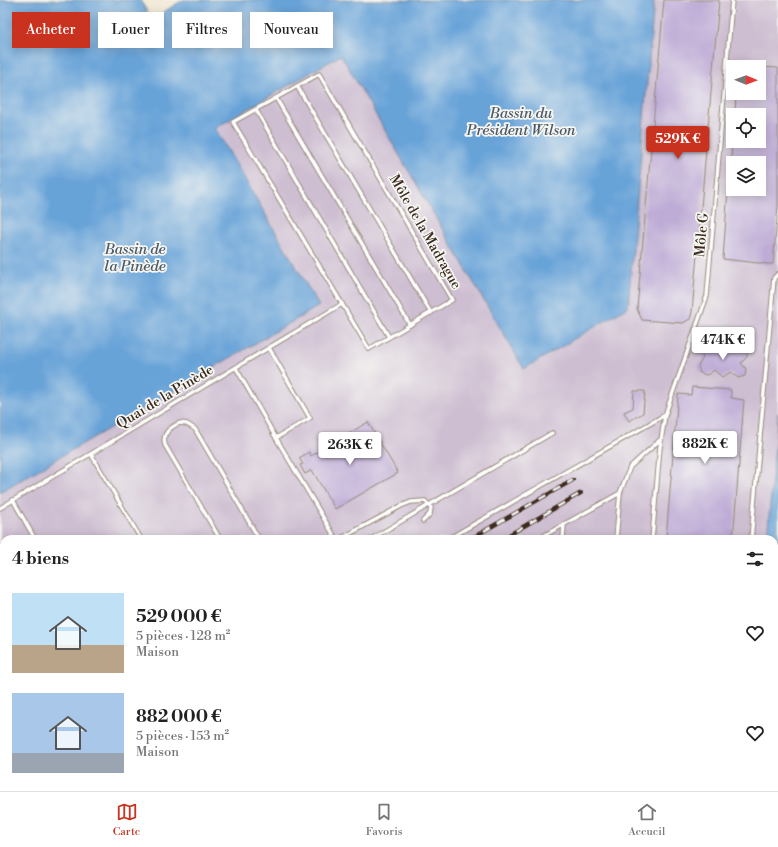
<!DOCTYPE html>
<html lang="fr">
<head>
<meta charset="utf-8">
<style>
  :root { --surface:#fff; --page:#f6f6f6; --text:#222; --muted:#767676; --line:#e0e0e0; --accent:#c8321e }
  body { margin:0; font-family:"Libre Bodoni",serif; background:var(--page); color:var(--text); height:100vh; display:flex; flex-direction:column; font-size:15px; white-space:nowrap }
  * { box-sizing:border-box; margin:0 }
  p { font-size:13px; color:var(--muted) }
  .icon { flex:none; width:22px; height:22px; fill:none; stroke:currentColor; stroke-width:2; stroke-linecap:round; stroke-linejoin:round }
  .map { position:relative; flex:1; overflow:hidden }
  .details { position:absolute; left:0px; top:535px; width:778px; height:256px; display:flex; flex-direction:column; background:var(--surface); border-radius:12px 12px 0 0; box-shadow:0 2px 10px #0003 }
  .details>* { flex:none }
  .top-card { position:absolute; left:12px; top:12px; width:400px; height:36px; display:flex; gap:8px }
  .needle { width:26px; rotate:91deg }
  .buttons { position:absolute; left:726px; top:60px; display:grid; gap:8px }
  .buttons a { display:grid; place-items:center; width:40px; height:40px; border-radius:0px; background:var(--surface); box-shadow:0 2px 10px #0003; font-size:20px }
  .price { position:absolute; translate:-50% -34px; padding:0 9px; border-radius:4px; background:#fff; color:#222; font-size:13px; line-height:26px; filter:drop-shadow(0 1px 2px #0008) }
  .price::after { content:''; position:absolute; left:50%; top:24px; width:12px; height:9px; margin-left:-6px; background:inherit; clip-path:polygon(0 0,100% 0,50% 100%) }
  .price.selected { background:var(--accent); color:#fff }
  ul { padding:0; list-style:none }
  li { display:flex; align-items:center; gap:12px; height:100px; padding:0 12px }
  li span { display:grid; place-items:center; flex:none; width:112px; height:80px; border-radius:0px; color:#555 }
  li>.icon { margin-inline-start:auto }
  span .icon { width:48px; height:48px; fill:#fffc; stroke-width:1 }
  li b { font-size:17px }
  h2 { display:flex; justify-content:space-between; align-items:center; height:48px; padding:0 12px; font-size:17px }
  .tag { padding:0 14px; border-radius:0px; background:var(--surface); box-shadow:0 2px 10px #0003; font-size:14px; line-height:36px }
  .tag.selected { background:var(--accent); color:#fff }
  .tabs { display:flex; justify-content:space-around; align-items:center; height:56px; border-top:1px solid var(--line); background:var(--surface); font-size:11px; color:var(--muted) }
  .tabs a { display:grid; justify-items:center; gap:2px }
  .tabs .selected { color:var(--accent) }
  .map>svg:first-child { display:block }
  .industrial { fill:#cebed1; fill-rule:evenodd }
  .green { fill:#9ed587; stroke:#6c8052 }
  .water { fill:#67a3d8; stroke:#51667b }
  .building { fill:#beabd6 }
  .lines { fill:none; stroke-linecap:round; stroke-linejoin:round }
  .lane-casing { stroke:#968979; stroke-width:5.5 }
  .street-casing { stroke:#968979; stroke-width:9 }
  .primary-casing { stroke:#968979; stroke-width:13 }
  .highway-casing { stroke:#968979; stroke-width:15 }
  .path { stroke:#968979; stroke-width:1.5; stroke-dasharray:3 3; stroke-linecap:butt }
  .lane { stroke:#fff; stroke-width:3.5 }
  .street { stroke:#fff; stroke-width:7 }
  .primary { stroke:#f7c06c; stroke-width:11 }
  .highway { stroke:#f7c06c; stroke-width:13 }
  .rail-casing { stroke:#3b2a1e; stroke-width:4 }
  .rail { stroke:#f6f6f2; stroke-width:2.5; stroke-dasharray:8; stroke-linecap:butt }
  .highway-bridge-casing { stroke:#968979; stroke-width:15; stroke-linecap:butt }
  .highway-bridge { stroke:#f7c06c; stroke-width:13 }
  .labels { text-anchor:middle; dominant-baseline:central; stroke-width:3.5; stroke-linejoin:round; paint-order:stroke }
  .street-label { font-size:14px; fill:#3b2a1e; stroke:#f6f6f2 }
  .water-label { font-size:15px; font-style:italic; fill:#4d5a68; stroke:#f6f6f2 }
</style>
</head>
<body>
<div class="map">
<svg width="778" height="791" viewBox="0 0 778 791">
  <rect width="100%" height="100%" fill="#f6f6f2"/>
  <filter id="ink" filterUnits="userSpaceOnUse"><feTurbulence type="fractalNoise" baseFrequency=".025" numOctaves="2"/><feDisplacementMap in="SourceGraphic" scale="8" xChannelSelector="R" yChannelSelector="G"/><feConvolveMatrix kernelMatrix="1 2 1 2 8 2 1 2 1" color-interpolation-filters="sRGB"/></filter>
  <filter id="wash" filterUnits="userSpaceOnUse"><feTurbulence type="fractalNoise" baseFrequency=".012" numOctaves="4" result="noise"/><feDisplacementMap in="SourceGraphic" scale="16" xChannelSelector="R" yChannelSelector="G"/><feGaussianBlur stdDeviation="0.9" result="paint"/><feColorMatrix in="noise" values="0 0 0 0 0 0 0 0 0 0 0 0 0 0 0 0 0 1.4 0 .05"/><feComposite in="paint" operator="in"/></filter>
  <g filter="url(#wash)">
    <rect width="100%" height="100%" fill="#f2e8d4"/>
    <g class="industrial">
      <path d="M 654,0 L 778,0 L 778,413 L 767,539 L 4,539 L 4,787 L 53,787 L 46,791 L 0,791 L 0,492 L 319,306 L 215,128 L 341,55 L 524,369 L 628,307 ZM 733,67 L 759,67 L 759,93 L 733,93 ZM 733,115 L 759,115 L 759,141 L 733,141 ZM 733,163 L 759,163 L 759,189 L 733,189 Z"/>
      <path d="M 774,578 L 778,585 L 778,699 L 774,701 Z"/>
      <path d="M 210,787 L 338,787 L 327,791 L 227,791 Z"/>
    </g>
    <path class="green" d="M 530,787 L 642,787 L 631,791 L 516,790 Z"/>
    <g class="water">
      <path d="M 0,0 L 140,0 L 152,19 L 183,0 L 654,0 L 628,307 L 524,369 L 341,55 L 215,128 L 319,306 L 0,492 Z"/>
      <path d="M 778,413 L 778,585 L 774,578 L 774,539 L 767,539 Z"/>
    </g>
    <g id="blocks">
      <g class="building">
        <path d="M 664,0 L 719,0 L 692,312 L 690,319 L 683,323 L 642,320 L 637,309 Z"/>
        <path d="M 759,67 L 778,68 L 778,207 L 773,264 L 767,264 L 723,259 L 728,189 L 759,189 L 759,163 L 731,163 L 732,141 L 759,141 L 759,115 L 735,115 L 736,93 L 759,93 Z"/>
        <path d="M 704,344 L 709,344 L 715,349 L 724,345 L 732,350 L 740,347 L 745,348 L 747,352 L 747,357 L 741,363 L 746,369 L 745,376 L 738,378 L 731,372 L 722,377 L 714,370 L 707,375 L 700,373 L 698,366 L 703,358 L 700,350 Z"/>
        <path d="M 692,387 L 731,390 L 731,398 L 744,400 L 733,539 L 666,539 L 678,394 L 691,395 Z"/>
        <path d="M 634,391 L 645,391 L 643,413 L 629,421 L 624,412 L 633,408 Z"/>
        <path d="M 368,422 L 398,473 L 335,509 L 312,470 L 305,474 L 300,465 L 303,464 L 299,458 L 309,452 L 311,456 Z"/>
      </g>
    </g>
  </g>
  <g filter="url(#ink)">
    <use href="#blocks" fill-opacity="0" stroke="#968979" stroke-width="1"/>
    <g class="lines">
      <defs>
        <g id="lane">
          <path d="M 319,74 L 452,300 L 369,349 L 233,122 Z"/>
          <path d="M 297,86 L 431,313"/>
          <path d="M 276,98 L 410,325"/>
          <path d="M 256,110 L 389,337"/>
          <path d="M 269,348 L 310,418 L 276,438 L 336,539"/>
          <path d="M 236,368 L 276,438"/>
          <path d="M 91,454 L 141,539"/>
          <path d="M 620,493 L 630,467 L 661,439"/>
          <path d="M 13,500 L 35,539"/>
          <path d="M 0,508 L 342,304"/>
          <path d="M 220,539 L 165,445 C 162,434 170,427 180,423 L 187,424 L 195,429 L 259,539"/>
          <path d="M 340,539 L 401,506 L 411,502 L 425,501 L 431,507 L 430,514 L 423,521"/>
          <path d="M 371,539 L 552,433"/>
          <path d="M 448,539 L 665,415"/>
          <path d="M 538,539 L 620,493 L 616,539"/>
          <path d="M 563,539 L 564,524"/>
          <path d="M 652,539 L 660,447 L 665,415 L 707,296 L 732,0"/>
          <path d="M 751,539 L 774,278 L 778,274"/>
          <path d="M 774,631 L 778,637"/>
          <path d="M 774,650 L 778,648"/>
          <path d="M 0,734 L 4,732"/>
          <path d="M 12,791 L 19,787"/>
        </g>
        <path id="street" d="M 774,713 L 778,713"/>
        <g id="primary">
          <path d="M 774,777 L 778,777"/>
          <path d="M 153,787 L 174,791"/>
          <path d="M 72,791 L 91,787"/>
          <path d="M 696,791 L 714,787"/>
        </g>
        <g id="highway">
          <path d="M 774,739 L 778,739"/>
          <path d="M 774,753 L 778,753"/>
          <path d="M 182,787 L 202,791"/>
          <path d="M 353,791 L 362,787"/>
          <path d="M 399,791 L 407,787"/>
        </g>
      </defs>
      <use href="#lane" class="lane-casing"/>
      <use href="#street" class="street-casing"/>
      <use href="#primary" class="primary-casing"/>
      <use href="#highway" class="highway-casing"/>
      <g class="path">
        <path d="M 574,787 L 602,787"/>
        <path d="M 726,787 L 728,791"/>
        <path d="M 539,791 L 542,787 L 556,787"/>
      </g>
      <use href="#lane" class="lane"/>
      <use href="#street" class="street"/>
      <use href="#primary" class="primary"/>
      <use href="#highway" class="highway"/>
      <defs>
        <g id="rail">
          <path d="M 470,539 L 573,480"/>
          <path d="M 502,539 L 581,493"/>
          <path d="M 774,667 L 778,664"/>
          <path d="M 774,678 L 778,676"/>
          <path d="M 774,693 L 778,691"/>
          <path d="M 29,791 L 36,787"/>
          <path d="M 39,791 L 46,787"/>
        </g>
      </defs>
      <use href="#rail" class="rail-casing"/>
      <use href="#rail" class="rail"/>
      <defs>
        <g id="highway-bridge">
          <path d="M 436,791 L 445,787"/>
          <path d="M 460,791 L 470,787"/>
        </g>
      </defs>
      <use href="#highway-bridge" class="highway-bridge-casing"/>
      <use href="#highway-bridge" class="highway-bridge"/>
    </g>
  </g>
  <g class="labels">
    <g class="street-label">
      <text transform="translate(425 232) rotate(60)">Môle de la Madrague</text>
      <text transform="translate(702 235) rotate(-85)">Môle G</text>
      <text transform="translate(165 397) rotate(-31)">Quai de la Pinède</text>
    </g>
    <g class="water-label">
      <text x="521" y="113">Bassin du<tspan x="521" dy="17">Président Wilson</tspan></text>
      <text x="135" y="249">Bassin de<tspan x="135" dy="17">la Pinède</tspan></text>
    </g>
  </g>
</svg>
<div class="buttons">
<a><svg class="needle" viewBox="-14 -14 28 28"><path d="M0-13l5 13h-10z" fill="#e53935"/><path d="M0 13l5-13h-10z" fill="#767676"/></svg></a>
<a><svg class="icon" aria-label="locate" viewBox="0 0 24 24"><circle cx="12" cy="12" r="6"/><path d="M12 2v4M12 18v4M2 12h4M18 12h4"/></svg></a>
<a><svg class="icon" aria-label="layers" viewBox="0 0 24 24"><path d="M12 4l9 5-9 5-9-5zM3 14l9 5 9-5"/></svg></a>
</div>
<b class="price selected" style="left:678px;top:160px">529K €</b>
<b class="price" style="left:723px;top:361px">474K €</b>
<b class="price" style="left:705px;top:465px">882K €</b>
<b class="price" style="left:350px;top:466px">263K €</b>
<div class="top-card">
<a class="tag selected">Acheter</a>
<a class="tag">Louer</a>
<a class="tag">Filtres</a>
<a class="tag">Nouveau</a>
</div>
<section class="details">
<h2>4 biens<svg class="icon" aria-label="filters" viewBox="0 0 24 24"><path d="M4 7h16M4 17h16"/><circle cx="9" cy="7" r="2"/><circle cx="15" cy="17" r="2"/></svg></h2>
<ul>
<li><span style="background:linear-gradient(#bfe0f5 65%,#b9a48a 0)"><svg class="icon" aria-label="home" viewBox="0 0 24 24"><path d="M3 11l9-7 9 7M6 9v11h12V9"/></svg></span><div><b>529 000 €</b><p>5 pièces · 128 m²</p><p>Maison</p></div><svg class="icon" aria-label="heart" viewBox="0 0 24 24"><path d="M12 20l-8-8c-3-5 5-10 8-4 3-6 11-1 8 4z"/></svg></li>
<li><span style="background:linear-gradient(#a9c7e8 75%,#9aa5b1 0)"><svg class="icon" aria-label="home" viewBox="0 0 24 24"><path d="M3 11l9-7 9 7M6 9v11h12V9"/></svg></span><div><b>882 000 €</b><p>5 pièces · 153 m²</p><p>Maison</p></div><svg class="icon" aria-label="heart" viewBox="0 0 24 24"><path d="M12 20l-8-8c-3-5 5-10 8-4 3-6 11-1 8 4z"/></svg></li>
</ul>
</section>
</div>
<nav class="tabs">
<a class="selected"><svg class="icon" aria-label="map" viewBox="0 0 24 24"><path d="M3 6l6-2 6 2 6-2v14l-6 2-6-2-6 2zM9 4v14M15 6v14"/></svg>Carte</a>
<a><svg class="icon" aria-label="saved" viewBox="0 0 24 24"><path d="M7 4h10v16l-5-4-5 4z"/></svg>Favoris</a>
<a><svg class="icon" aria-label="home" viewBox="0 0 24 24"><path d="M3 11l9-7 9 7M6 9v11h12V9"/></svg>Accueil</a>
</nav>
</body>
</html>
